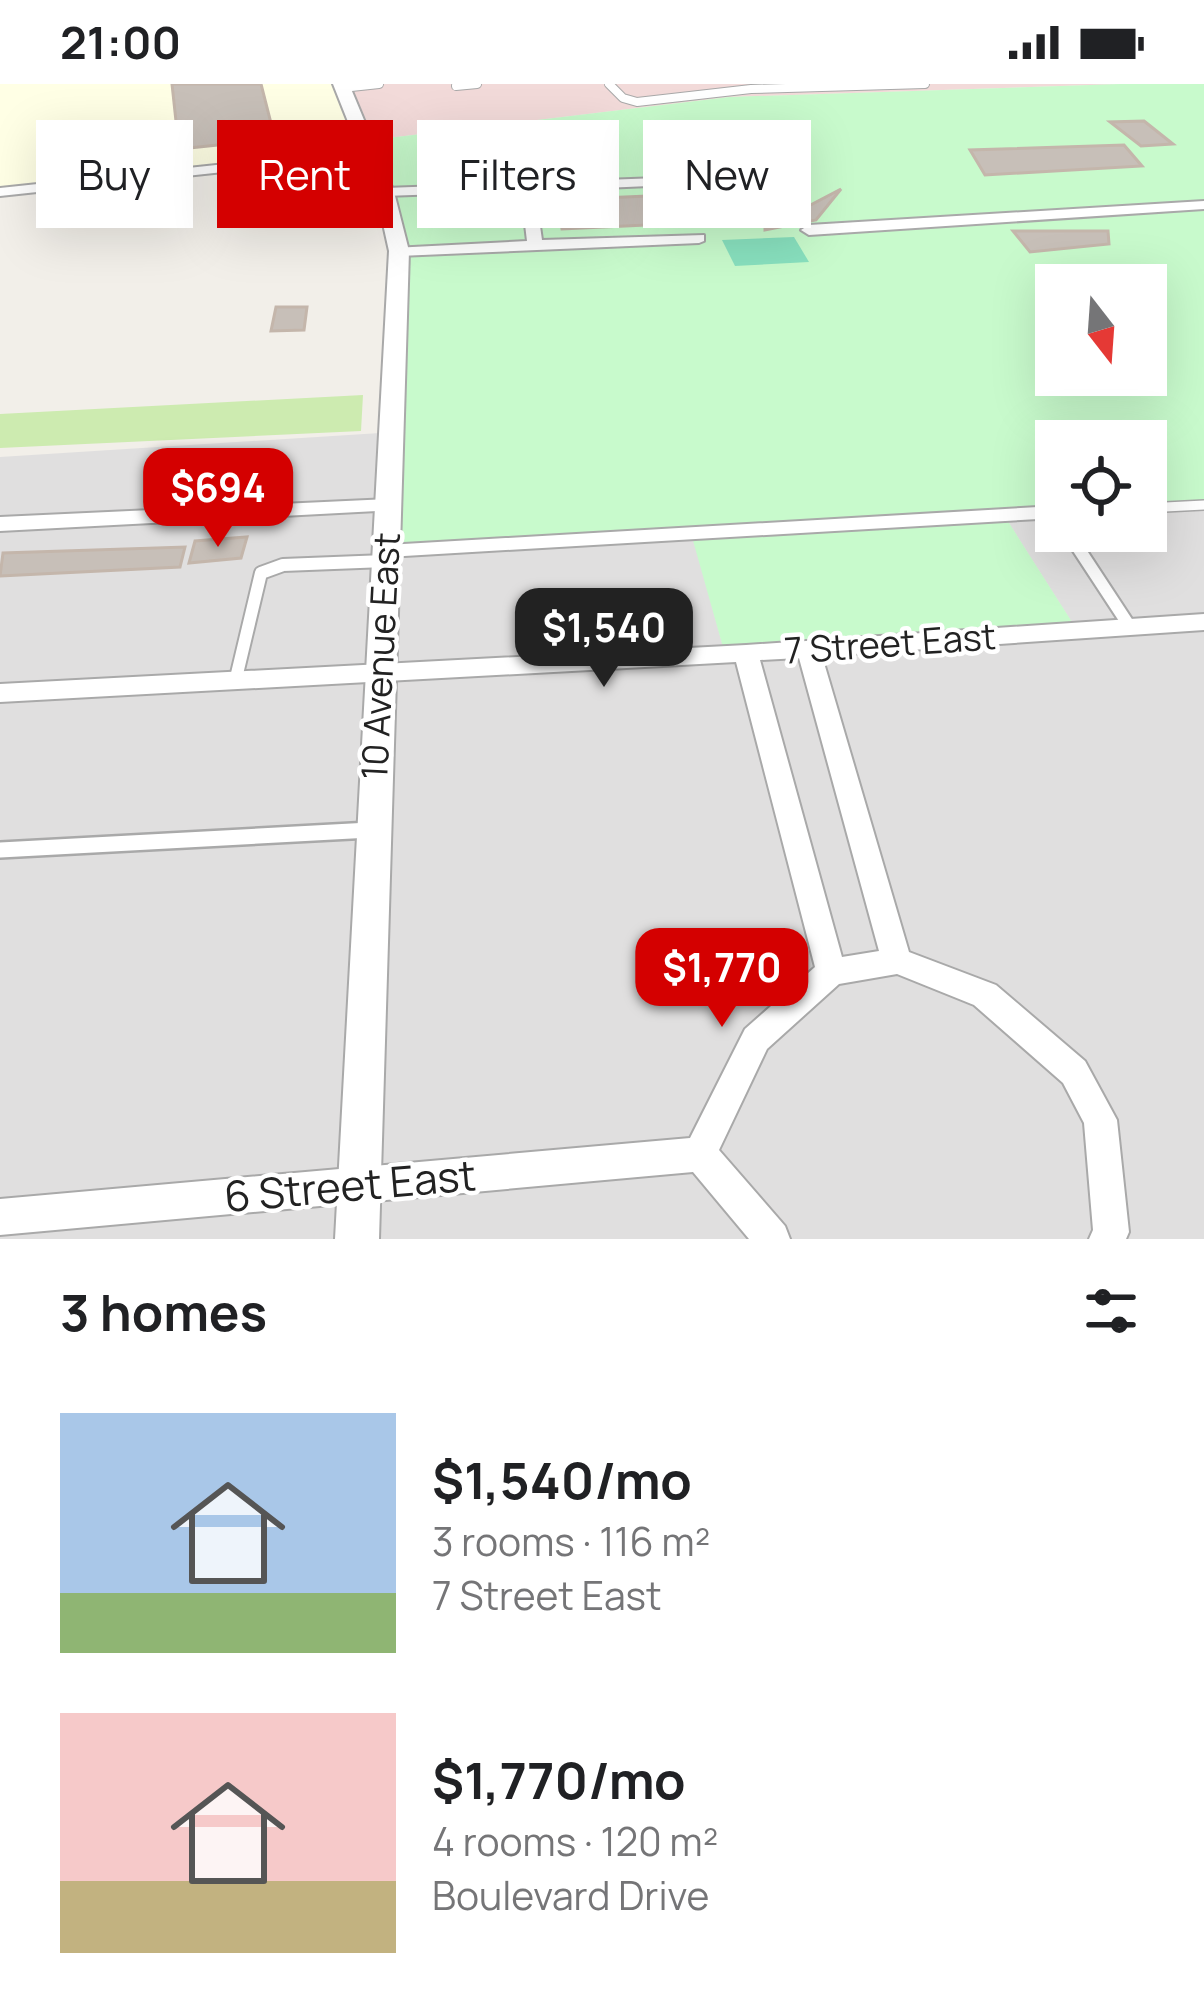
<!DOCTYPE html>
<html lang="en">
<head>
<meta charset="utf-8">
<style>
  :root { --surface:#fff; --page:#f6f6f6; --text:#202124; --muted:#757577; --accent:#d40000 }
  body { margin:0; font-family:Manrope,sans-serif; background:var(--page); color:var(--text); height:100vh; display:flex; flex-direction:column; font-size:45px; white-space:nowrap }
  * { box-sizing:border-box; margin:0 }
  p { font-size:39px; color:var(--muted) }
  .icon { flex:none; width:66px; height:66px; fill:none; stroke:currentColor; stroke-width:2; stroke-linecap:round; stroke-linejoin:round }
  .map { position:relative; height:1155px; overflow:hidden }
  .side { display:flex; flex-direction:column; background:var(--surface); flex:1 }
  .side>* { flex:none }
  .banner { position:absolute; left:36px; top:36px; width:1134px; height:108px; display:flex; gap:24px }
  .needle { width:78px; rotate:163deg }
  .fabs { position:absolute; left:1035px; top:180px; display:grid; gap:24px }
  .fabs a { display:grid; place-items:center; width:132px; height:132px; border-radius:0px; background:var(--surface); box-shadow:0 12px 48px #0002; font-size:60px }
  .price { position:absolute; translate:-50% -102px; padding:0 27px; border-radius:24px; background:var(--accent); color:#fff; font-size:39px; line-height:78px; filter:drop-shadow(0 3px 6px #0008) }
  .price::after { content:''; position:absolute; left:50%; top:72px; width:36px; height:27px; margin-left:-18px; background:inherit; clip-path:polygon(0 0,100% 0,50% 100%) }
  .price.selected { background:#222; color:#fff }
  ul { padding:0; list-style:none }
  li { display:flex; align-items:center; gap:36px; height:300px; padding:0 60px }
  li span { display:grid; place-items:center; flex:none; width:336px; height:240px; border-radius:0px; color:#555 }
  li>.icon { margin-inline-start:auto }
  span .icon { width:144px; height:144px; fill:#fffc; stroke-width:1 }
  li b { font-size:51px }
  h2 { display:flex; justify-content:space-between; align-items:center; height:144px; padding:0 60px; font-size:51px }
  .tag { padding:0 42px; border-radius:0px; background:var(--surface); box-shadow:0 12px 48px #0002; font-size:42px; line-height:108px }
  .tag.selected { background:var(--accent); color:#fff }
  .status { display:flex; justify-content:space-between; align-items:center; height:84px; padding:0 60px; background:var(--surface); direction:ltr }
  .status svg { height:33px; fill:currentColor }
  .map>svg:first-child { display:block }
  .residential { fill:#e0dfdf }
  .commercial { fill:#f2dad9 }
  .education { fill:#ffffe5 }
  .grass { fill:#cdebb0 }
  .park { fill:#c8facc; fill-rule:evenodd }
  .pitch { fill:#88e0be }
  .building { fill:#c7bfb8; stroke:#c4b6ab; stroke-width:3 }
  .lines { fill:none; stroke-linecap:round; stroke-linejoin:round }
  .service-far3-casing { stroke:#a9a9a9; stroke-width:10 }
  .service-far2-casing { stroke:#a9a9a9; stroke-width:12 }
  .service-far1-casing { stroke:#a9a9a9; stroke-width:16 }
  .service-casing { stroke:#a9a9a9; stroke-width:20 }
  .minor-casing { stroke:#a9a9a9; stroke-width:4 }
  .tertiary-casing { stroke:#a9a9a9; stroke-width:4 }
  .service-far3 { stroke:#fff; stroke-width:8 }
  .service-far2 { stroke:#fff; stroke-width:9 }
  .service-far1 { stroke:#fff; stroke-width:12 }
  .service { stroke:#fff; stroke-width:15 }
  .minor { fill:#fff; fill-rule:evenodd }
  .tertiary { fill:#fff; fill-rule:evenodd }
  .labels { text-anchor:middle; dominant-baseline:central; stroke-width:9; stroke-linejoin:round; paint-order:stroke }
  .street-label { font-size:36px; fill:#222; stroke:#fff }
  .near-street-label { font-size:42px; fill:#222; stroke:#fff }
</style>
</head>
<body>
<div class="status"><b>21:00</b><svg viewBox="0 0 49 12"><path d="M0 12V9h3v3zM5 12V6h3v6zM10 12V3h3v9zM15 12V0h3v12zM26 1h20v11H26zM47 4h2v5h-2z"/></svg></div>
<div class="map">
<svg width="1204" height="1155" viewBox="0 0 1204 1155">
  <rect width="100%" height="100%" fill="#f2efe9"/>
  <path class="residential" d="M 396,348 L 693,453 L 726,573 L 1078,548 L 1003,430 L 1056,428 L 1056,447 L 1146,447 L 1146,423 L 1204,421 L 1204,1155 L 0,1155 L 0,373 Z"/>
  <path class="commercial" d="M 341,0 L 1120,0 L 729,13 L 363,57 Z"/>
  <path class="education" d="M 0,0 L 334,0 L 368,69 L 0,108 Z"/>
  <path class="grass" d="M 363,311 L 361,347 L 0,364 L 0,330 Z"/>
  <path class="park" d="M 1120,0 L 1204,0 L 1204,421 L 1146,423 L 1146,357 L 1056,357 L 1056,428 L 1004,431 L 1079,549 L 726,574 L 692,453 L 392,469 L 404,168 L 363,57 L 729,13 ZM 1056,201 L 1146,201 L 1146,291 L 1056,291 Z"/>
  <path class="pitch" d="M 794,153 L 809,178 L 735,182 L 722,156 Z"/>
  <g class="building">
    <path d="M 172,0 L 261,0 L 275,55 L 179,65 Z"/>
    <path d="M 1144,37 L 1173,60 L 1141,62 L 1110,38 Z"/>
    <path d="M 1124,61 L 1142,82 L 985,91 L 970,66 Z"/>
    <path d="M 841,105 L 816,136 L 765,146 L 765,145 Z"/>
    <path d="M 716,109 L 730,137 L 562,145 L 557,116 Z"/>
    <path d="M 1013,147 L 1108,147 L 1109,160 L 1030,168 Z"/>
    <path d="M 276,223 L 307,223 L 304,246 L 271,247 Z"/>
    <path d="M 247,453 L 241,474 L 189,479 L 195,457 Z"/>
    <path d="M 185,463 L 180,483 L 0,492 L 3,469 Z"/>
  </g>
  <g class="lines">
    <defs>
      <g id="service-far3">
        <path d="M 609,0 L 623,14 L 637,18 L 751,5 L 925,0"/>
        <path d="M 456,2 L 477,0"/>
        <path d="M 342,4 L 379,0"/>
      </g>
      <path id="service-far2" d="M 1146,424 L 1204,421"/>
      <g id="service-far1">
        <path d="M 1146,424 L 1155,424"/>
        <path d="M 1067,447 L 1130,543"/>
        <path d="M 387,467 L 1056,428"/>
        <path d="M 236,594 L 261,489 L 283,481 L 385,477"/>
      </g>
      <path id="service" d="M 0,766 L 370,746"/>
      <g id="minor">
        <path d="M 368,65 L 373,66 L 373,72 L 0,112 L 0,104 Z"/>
        <path d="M 713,92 L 718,93 L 718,99 L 535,107 L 542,156 L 704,151 L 704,157 L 699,159 L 399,172 L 393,170 L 393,164 L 527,157 L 521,107 L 385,112 L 378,108 L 385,104 Z"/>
        <path d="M 1204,117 L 1204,125 L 809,151 L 801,146 L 809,141 Z"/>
        <path d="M 389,415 L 399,421 L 396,426 L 0,447 L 0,433 Z"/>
        <path d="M 1204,530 L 1204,546 L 822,572 L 909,868 L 996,901 L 1085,977 L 1117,1036 L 1129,1148 L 1126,1155 L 1089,1155 L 1093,1146 L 1084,1039 L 1063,999 L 974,921 L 897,890 L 839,900 L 767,965 L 719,1066 L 785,1142 L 790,1155 L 749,1155 L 693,1088 L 0,1151 L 0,1115 L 690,1054 L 745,945 L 815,883 L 736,578 L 0,618 L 0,600 L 746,561 ZM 799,574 L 879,867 L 842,873 L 760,576 Z"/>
      </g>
      <path id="tertiary" d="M 333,0 L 349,0 L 394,108 L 409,167 L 379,1155 L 335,1155 L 389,167 L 376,108 Z"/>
    </defs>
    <use href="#service-far3" class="service-far3-casing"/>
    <use href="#service-far2" class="service-far2-casing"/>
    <use href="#service-far1" class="service-far1-casing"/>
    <use href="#service" class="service-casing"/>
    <use href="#minor" class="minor-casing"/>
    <use href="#tertiary" class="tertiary-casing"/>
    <use href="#service-far3" class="service-far3"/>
    <use href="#service-far2" class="service-far2"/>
    <use href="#service-far1" class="service-far1"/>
    <use href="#service" class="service"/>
    <use href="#minor" class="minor"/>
    <use href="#tertiary" class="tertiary"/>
  </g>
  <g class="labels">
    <g class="street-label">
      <text transform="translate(890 559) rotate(-4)">7 Street East</text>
      <text transform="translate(380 572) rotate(-87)">10 Avenue East</text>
    </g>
    <g class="near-street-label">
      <text transform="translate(350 1101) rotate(-5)">6 Street East</text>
    </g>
  </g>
</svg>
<div class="fabs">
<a><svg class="needle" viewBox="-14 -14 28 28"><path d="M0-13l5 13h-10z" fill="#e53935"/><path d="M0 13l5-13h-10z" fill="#757577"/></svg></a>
<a><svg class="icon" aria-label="locate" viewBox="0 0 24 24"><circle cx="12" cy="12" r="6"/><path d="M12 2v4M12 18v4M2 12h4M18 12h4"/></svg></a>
</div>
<b class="price" style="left:218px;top:466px">$694</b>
<b class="price selected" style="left:604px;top:606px">$1,540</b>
<b class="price" style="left:722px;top:946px">$1,770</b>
<div class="banner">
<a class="tag">Buy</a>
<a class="tag selected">Rent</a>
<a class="tag">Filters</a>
<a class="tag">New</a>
</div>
</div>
<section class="side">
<h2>3 homes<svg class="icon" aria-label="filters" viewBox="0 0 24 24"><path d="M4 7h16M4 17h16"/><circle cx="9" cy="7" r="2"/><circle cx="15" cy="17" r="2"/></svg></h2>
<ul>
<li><span style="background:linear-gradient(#a9c7e8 75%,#8fb573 0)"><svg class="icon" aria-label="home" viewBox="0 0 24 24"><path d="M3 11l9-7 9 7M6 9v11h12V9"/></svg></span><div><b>$1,540/mo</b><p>3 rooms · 116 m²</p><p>7 Street East</p></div></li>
<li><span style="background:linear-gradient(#f6c9c9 70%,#c2b280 0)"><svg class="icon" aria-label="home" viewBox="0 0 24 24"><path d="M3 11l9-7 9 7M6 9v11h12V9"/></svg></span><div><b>$1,770/mo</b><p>4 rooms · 120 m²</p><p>Boulevard Drive</p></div></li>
</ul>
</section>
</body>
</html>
